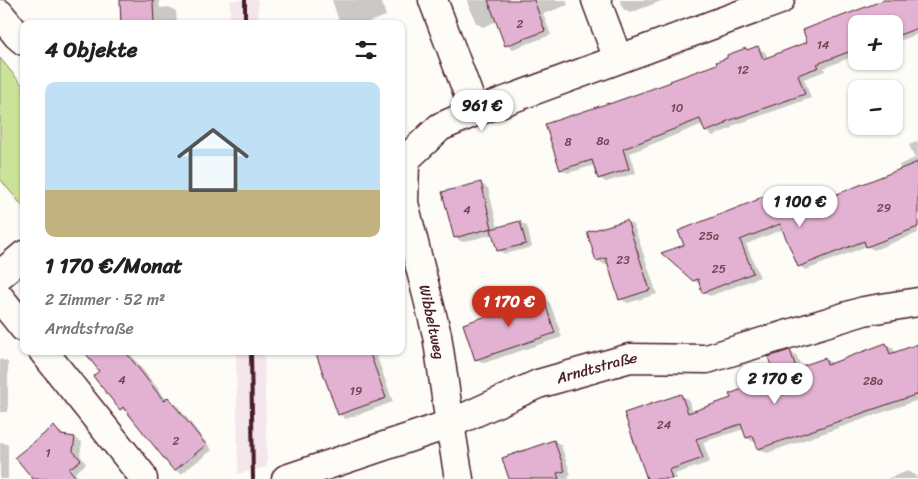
<!DOCTYPE html>
<html lang="de">
<head>
<meta charset="utf-8">
<style>
  :root { --surface:#fff; --page:#f2f2f2; --text:#202124; --muted:#757577; --accent:#c8321e }
  body { margin:0; font-family:Sriracha,sans-serif; background:var(--page); color:var(--text); height:100vh; display:flex; flex-direction:column; font-size:19px; white-space:nowrap }
  * { box-sizing:border-box; margin:0 }
  p { font-size:16px; color:var(--muted) }
  .icon { flex:none; width:28px; height:28px; fill:none; stroke:currentColor; stroke-width:2; stroke-linecap:round; stroke-linejoin:round }
  .map { position:relative; flex:1; overflow:hidden }
  .sheet { position:absolute; left:20px; top:20px; width:385px; height:335px; display:flex; flex-direction:column; background:var(--surface); border-radius:10px; box-shadow:0 1px 4px #0004 }
  .sheet>* { flex:none }
  .controls { position:absolute; left:848px; top:15px; display:grid; gap:10px }
  .controls a { display:grid; place-items:center; width:55px; height:55px; border-radius:10px; background:var(--surface); box-shadow:0 1px 4px #0004; font-size:25px }
  .price { position:absolute; translate:-50% -42px; padding:0 11px; border-radius:18px; background:#fff; color:#222; font-size:16px; line-height:32px; filter:drop-shadow(0 1px 2px #0008) }
  .price::after { content:''; position:absolute; left:50%; top:30px; width:15px; height:11px; margin-left:-8px; background:inherit; clip-path:polygon(0 0,100% 0,50% 100%) }
  .price.selected { background:var(--accent); color:#fff }
  ul { padding:0; list-style:none }
  li { display:grid; align-content:center; gap:10px; height:265px; padding:0 25px }
  li span { display:grid; place-items:center; height:155px; border-radius:10px; color:#555 }
  li>.icon { margin-inline-start:auto }
  span .icon { width:90px; height:90px; fill:#fffc; stroke-width:1 }
  li b { font-size:21px }
  h2 { display:flex; justify-content:space-between; align-items:center; height:60px; padding:0 25px; font-size:21px }
  .map>svg:first-child { display:block }
  .built { fill:#f5e6ec }
  .green { fill:#cbe399; stroke:#8a8162 }
  .shadow { fill:#0003 }
  .building { fill:#e3b2d2; stroke:#4a1f2b }
  .lines { fill:none; stroke-linecap:round; stroke-linejoin:round }
  .minor-casing { stroke:#4a1f2b; stroke-width:31 }
  .minor { stroke:#fdfcf7; stroke-width:28 }
  .rail { stroke:#4a1f2b; stroke-width:4 }
  .labels { text-anchor:middle; dominant-baseline:central; stroke-width:5; stroke-linejoin:round; paint-order:stroke }
  .number-label { font-size:12px; fill:#704455 }
  .street-label { font-size:15px; fill:#4a1f2b; stroke:#fdfcf7 }
</style>
</head>
<body>
<div class="map">
<svg width="918" height="479" viewBox="0 0 918 479">
  <rect width="100%" height="100%" fill="#fdfcf7"/>
  <filter id="ink" filterUnits="userSpaceOnUse"><feTurbulence type="fractalNoise" baseFrequency=".02" numOctaves="2"/><feDisplacementMap in="SourceGraphic" scale="10" xChannelSelector="R" yChannelSelector="G"/><feConvolveMatrix kernelMatrix="1 2 1 2 8 2 1 2 1" color-interpolation-filters="sRGB"/></filter>
  <g filter="url(#ink)">
    <g class="built">
      <rect x="230" y="0" width="28" height="24"/>
      <path d="M 236,351 L 264,351 L 267,467 L 238,474 Z"/>
    </g>
    <path class="green" d="M 0,58 L 24,87 L 24,208 L 0,179 Z"/>
    <g class="shadow">
      <path d="M 121,0 L 159,0 L 160,8 L 169,7 L 176,11 L 177,24 L 120,24 L 120,8 L 122,8 Z"/>
      <path d="M 332,0 L 381,0 L 386,16 L 363,24 L 340,24 Z"/>
      <path d="M 467,0 L 566,0 L 568,5 L 543,14 L 551,35 L 513,49 L 506,45 L 497,21 L 483,27 L 476,23 Z"/>
      <path d="M 620,0 L 664,0 L 630,13 L 623,9 Z"/>
      <path d="M 887,0 L 918,0 L 918,34 L 894,43 L 894,24 L 856,24 L 856,55 L 824,68 L 825,71 L 804,79 L 811,98 L 732,126 L 732,128 L 713,136 L 706,131 L 703,124 L 630,153 L 636,173 L 606,182 L 599,178 L 595,165 L 568,173 L 561,169 L 609,104 L 672,83 L 758,48 L 765,52 L 768,58 L 809,43 Z"/>
      <path d="M 918,141 L 918,233 L 874,250 L 867,246 L 806,270 L 799,266 L 784,229 L 746,244 L 760,277 L 710,296 L 703,292 L 701,285 L 693,280 L 685,246 L 778,192 L 785,196 L 791,214 L 901,170 L 899,165 L 915,158 L 909,145 Z"/>
      <path d="M 480,183 L 488,188 L 498,228 L 520,223 L 527,226 L 532,247 L 505,254 L 498,250 L 494,234 L 462,242 L 455,237 Z"/>
      <path d="M 627,221 L 634,226 L 657,294 L 628,303 L 620,299 L 609,263 L 605,265 L 597,260 Z"/>
      <path d="M 543,298 L 550,303 L 562,337 L 484,363 L 476,359 Z"/>
      <path d="M 886,344 L 893,348 L 895,353 L 918,345 L 918,400 L 767,453 L 759,449 L 756,441 L 754,442 L 747,438 L 744,429 L 703,442 L 710,462 L 675,474 L 677,479 L 650,479 L 681,395 L 688,399 L 693,412 L 733,399 L 776,378 L 790,351 L 797,356 L 801,368 L 825,359 L 832,363 Z"/>
      <path d="M 86,351 L 136,351 L 131,355 L 167,400 L 168,399 L 175,403 L 212,450 L 181,474 L 175,470 L 129,411 L 127,412 L 120,409 L 101,371 Z"/>
      <path d="M 319,351 L 375,351 L 393,402 L 346,419 L 339,414 Z"/>
      <path d="M 0,359 L 8,362 L 8,412 L 0,412 Z"/>
      <path d="M 54,428 L 61,432 L 65,437 L 75,438 L 82,442 L 80,455 L 86,464 L 75,473 L 79,479 L 34,479 Z"/>
      <path d="M 554,441 L 561,445 L 571,475 L 568,476 L 569,479 L 511,479 Z"/>
      <path d="M 2,442 L 8,445 L 8,479 L 0,479 L 0,443 Z"/>
      <path d="M 908,471 L 916,476 L 917,479 L 886,479 Z"/>
    </g>
    <g class="building">
      <path d="M 120,0 L 153,0 L 154,24 L 121,24 Z"/>
      <path d="M 488,0 L 534,0 L 545,31 L 505,46 Z"/>
      <path d="M 884,0 L 918,0 L 918,28 L 894,37 L 894,24 L 856,24 L 856,49 L 817,64 L 819,67 L 798,75 L 805,94 L 725,122 L 726,124 L 705,132 L 700,119 L 623,149 L 629,169 L 598,179 L 592,160 L 560,170 L 545,124 L 609,103 L 609,104 L 671,82 L 670,81 L 717,64 L 716,62 L 727,58 L 727,55 L 746,48 L 747,50 L 758,46 L 763,59 L 807,42 L 803,30 L 836,17 L 837,18 Z"/>
      <path d="M 918,162 L 918,227 L 866,247 L 864,241 L 798,267 L 780,224 L 740,240 L 753,273 L 702,293 L 698,279 L 693,281 L 661,253 L 684,245 L 678,231 L 757,200 L 757,199 L 778,191 L 787,214 Z"/>
      <path d="M 481,182 L 492,228 L 454,238 L 442,192 Z"/>
      <path d="M 627,220 L 650,290 L 619,300 L 606,258 L 596,261 L 587,232 Z"/>
      <path d="M 520,221 L 526,244 L 497,251 L 491,229 Z"/>
      <path d="M 543,297 L 555,333 L 475,360 L 463,324 Z"/>
      <path d="M 886,343 L 890,354 L 918,344 L 918,394 L 758,449 L 753,436 L 746,438 L 741,424 L 696,439 L 703,458 L 669,470 L 672,479 L 647,479 L 624,413 L 681,394 L 688,413 L 731,398 L 729,394 L 775,377 L 768,357 L 790,350 L 796,368 L 825,358 L 827,365 Z"/>
      <path d="M 84,351 L 125,351 L 164,401 L 168,397 L 206,445 L 174,471 L 123,407 L 120,410 L 93,376 L 99,371 Z"/>
      <path d="M 315,351 L 369,351 L 386,398 L 338,415 Z"/>
      <path d="M 54,426 L 61,435 L 75,437 L 73,451 L 81,460 L 69,469 L 77,479 L 33,479 L 15,457 Z"/>
      <path d="M 554,440 L 565,471 L 557,473 L 559,479 L 509,479 L 502,458 Z"/>
    </g>
    <g class="lines">
      <defs>
        <g id="minor">
          <path d="M 433,0 L 475,112"/>
          <path d="M 596,0 L 618,59"/>
          <path d="M 0,14 L 17,35 L 24,41"/>
          <path d="M 0,275 L 24,255"/>
          <path d="M 0,298 L 24,328"/>
          <path d="M 43,351 L 141,474 L 143,479"/>
          <path id="s1" d="M 286,479 L 450,424 L 538,384 L 630,358 L 707,359 L 864,311 L 918,302"/>
          <path d="M 459,479 L 450,424 L 437,335 L 404,203 L 405,160 L 440,127 L 475,112 L 780,0"/>
        </g>
      </defs>
      <use href="#minor" class="minor-casing"/>
      <use href="#minor" class="minor"/>
      <g class="rail">
        <path d="M 245,0 L 245,24"/>
        <path d="M 251,351 L 253,479"/>
      </g>
    </g>
  </g>
  <g class="labels">
    <g class="number-label">
      <text x="520" y="24">2</text>
      <text x="823" y="45">14</text>
      <text x="743" y="70">12</text>
      <text x="677" y="108">10</text>
      <text x="603" y="141">8a</text>
      <text x="568" y="142">8</text>
      <text x="884" y="208">29</text>
      <text x="467" y="210">4</text>
      <text x="709" y="236">25a</text>
      <text x="623" y="260">23</text>
      <text x="719" y="269">25</text>
      <text x="122" y="380">4</text>
      <text x="873" y="381">28a</text>
      <text x="356" y="391">19</text>
      <text x="664" y="425">24</text>
      <text x="176" y="441">2</text>
      <text x="48" y="453">1</text>
    </g>
    <g class="street-label">
      <text transform="translate(432 322) rotate(78)">Wibbeltweg</text>
      <text stroke="none"><textPath href="#s1" startOffset="331">Arndtstraße</textPath></text>
    </g>
  </g>
</svg>
<div class="controls">
<a>+</a>
<a>−</a>
</div>
<b class="price" style="left:482px;top:132px">961 €</b>
<b class="price" style="left:800px;top:228px">1 100 €</b>
<b class="price selected" style="left:509px;top:328px">1 170 €</b>
<b class="price" style="left:775px;top:405px">2 170 €</b>
<section class="sheet">
<h2>4 Objekte<svg class="icon" aria-label="filters" viewBox="0 0 24 24"><path d="M4 7h16M4 17h16"/><circle cx="9" cy="7" r="2"/><circle cx="15" cy="17" r="2"/></svg></h2>
<ul>
<li><span style="background:linear-gradient(#bfe0f5 70%,#c2b280 0)"><svg class="icon" aria-label="home" viewBox="0 0 24 24"><path d="M3 11l9-7 9 7M6 9v11h12V9"/></svg></span><div><b>1 170 €/Monat</b><p>2 Zimmer · 52 m²</p><p>Arndtstraße</p></div></li>
</ul>
</section>
</div>
</body>
</html>
